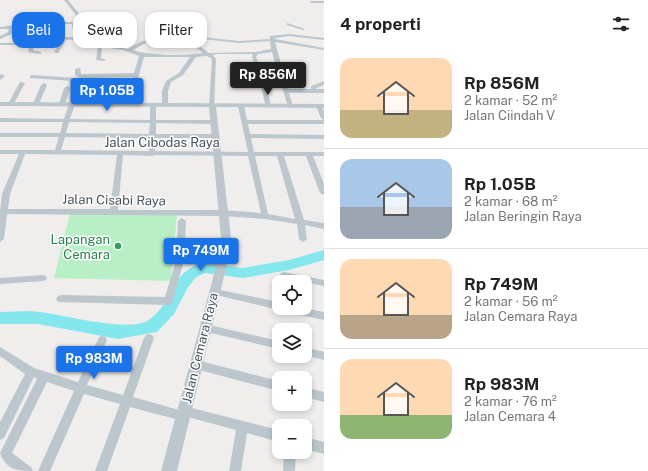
<!DOCTYPE html>
<html lang="id">
<head>
<meta charset="utf-8">
<style>
  :root { --surface:#fff; --page:#f6f6f6; --text:#222; --muted:#767676; --line:#e0e0e0; --accent:#1a73e8 }
  body { margin:0; font-family:"Public Sans",sans-serif; background:var(--page); color:var(--text); height:100vh; display:flex; flex-direction:column; font-size:15px; white-space:nowrap }
  * { box-sizing:border-box; margin:0 }
  p { font-size:13px; color:var(--muted) }
  .icon { flex:none; width:22px; height:22px; fill:none; stroke:currentColor; stroke-width:2; stroke-linecap:round; stroke-linejoin:round }
  .map { position:relative; flex:1; overflow:hidden }
  .details { display:flex; flex-direction:column; background:var(--surface); width:324px }
  .details>* { flex:none }
  .banner { position:absolute; left:12px; top:12px; width:252px; height:36px; display:flex; gap:8px }
  .fabs { position:absolute; left:272px; top:275px; display:grid; gap:8px }
  .fabs a { display:grid; place-items:center; width:40px; height:40px; border-radius:8px; background:var(--surface); box-shadow:0 2px 6px #0003; font-size:20px }
  .price { position:absolute; translate:-50% -34px; padding:0 9px; border-radius:4px; background:var(--accent); color:#fff; font-size:13px; line-height:26px; filter:drop-shadow(0 1px 2px #0008) }
  .price::after { content:''; position:absolute; left:50%; top:24px; width:12px; height:9px; margin-left:-6px; background:inherit; clip-path:polygon(0 0,100% 0,50% 100%) }
  .price.selected { background:#222; color:#fff }
  ul { padding:0; list-style:none }
  li { display:flex; align-items:center; gap:12px; height:100px; padding:0 16px }
  li+li { border-top:1px solid var(--line) }
  li span { display:grid; place-items:center; flex:none; width:112px; height:80px; border-radius:12px; color:#555 }
  li>.icon { margin-inline-start:auto }
  span .icon { width:48px; height:48px; fill:#fffc; stroke-width:1 }
  li b { font-size:17px }
  h2 { display:flex; justify-content:space-between; align-items:center; height:48px; padding:0 16px; font-size:17px }
  .chip { padding:0 14px; border-radius:12px; background:var(--surface); box-shadow:0 2px 6px #0003; font-size:14px; line-height:36px }
  .chip.selected { background:var(--accent); color:#fff }
  main { display:flex; flex:1; min-height:0 }
  .map>svg:first-child { display:block }
  .green { fill:#b9efc6 }
  .lines { fill:none; stroke-linecap:round; stroke-linejoin:round }
  .river { fill:#85e7ee; fill-rule:evenodd }
  .minor { fill:#bbc7cd; fill-rule:evenodd }
  .tertiary { fill:#bbc7cd; fill-rule:evenodd }
  .leisure-dot { fill:#2e9e5b; stroke:#fff; stroke-width:1.5 }
  .labels { text-anchor:middle; dominant-baseline:central; stroke-width:3; stroke-linejoin:round; paint-order:stroke }
  .street-label { font-size:13px; fill:#45535b; stroke:#fff }
  .leisure-label { font-size:13px; fill:#27864d; stroke:#fff; text-anchor:end }
</style>
</head>
<body>
<main>
<div class="map">
<svg width="324" height="471" viewBox="0 0 324 471">
  <rect width="100%" height="100%" fill="#f0eded"/>
  <path class="green" d="M 70,213 L 177,215 L 171,281 L 54,278 Z"/>
  <g class="lines">
    <path class="river" d="M 324,250 L 324,260 L 289,270 L 243,278 L 204,273 L 195,278 L 187,289 L 174,314 L 157,332 L 151,333 L 118,339 L 38,324 L 0,324 L 0,312 C 13,312 27,310 40,312 C 64,315 127,332 147,321 C 174,305 168,273 202,263 L 243,268 L 289,260 Z"/>
    <g class="minor">
      <path d="M 64,0 L 68,0 L 80,15 L 76,26 L 81,37 L 86,37 L 101,44 L 128,49 L 142,41 L 146,41 L 146,43 L 133,50 C 151,56 185,56 203,53 L 194,46 L 191,39 L 202,37 L 239,41 L 270,39 L 270,36 L 289,34 L 324,38 L 324,40 L 289,36 L 274,38 L 275,39 L 324,48 L 324,50 L 275,42 L 288,89 L 311,89 L 311,86 L 324,81 L 324,85 L 316,88 L 316,89 L 324,89 L 324,93 L 289,93 L 293,106 L 288,107 L 279,77 L 264,77 L 271,106 L 266,107 L 258,75 L 252,57 L 253,54 L 217,54 L 213,55 L 216,59 L 214,107 L 209,106 L 212,59 L 207,56 L 196,57 L 183,75 L 171,82 L 168,91 L 168,105 L 165,107 L 162,105 L 162,91 L 166,81 L 179,73 L 190,57 L 144,57 L 136,85 L 143,90 L 141,105 L 138,107 L 135,105 L 137,91 L 130,86 L 133,77 L 81,78 L 75,75 L 75,69 L 80,68 L 81,74 L 134,73 L 139,56 L 123,50 L 102,47 L 101,58 L 106,60 L 104,61 L 96,60 L 98,46 L 83,39 L 66,40 L 58,53 L 56,53 L 54,52 L 62,40 L 50,39 L 41,44 L 35,45 L 33,50 L 41,52 L 41,54 L 39,54 L 28,52 L 30,45 L 0,45 L 0,43 L 38,42 L 49,37 L 76,37 L 72,26 L 72,24 L 37,24 L 14,27 L 12,34 L 0,39 L 0,36 L 8,32 L 9,29 L 0,29 L 0,27 L 37,22 L 73,22 L 76,15 ZM 202,39 L 239,43 L 270,41 L 271,49 L 256,52 L 209,53 L 197,44 L 196,40 ZM 272,52 L 278,74 L 263,74 L 256,57 L 258,54 Z"/>
      <path d="M 311,1 L 324,1 L 324,3 L 310,3 Z"/>
      <path d="M 287,23 L 305,29 L 303,30 L 287,25 Z"/>
      <path d="M 2,74 L 5,76 L 0,80 L 0,75 Z"/>
      <path d="M 32,75 L 76,78 L 82,83 L 94,86 L 91,104 L 88,106 L 85,104 L 89,88 L 78,85 L 74,81 L 30,78 L 30,76 Z"/>
      <path d="M 118,80 L 121,82 L 116,105 L 113,107 L 110,105 L 115,82 Z"/>
      <path d="M 20,82 L 25,83 L 13,105 L 9,105 L 8,104 Z"/>
      <path d="M 44,83 L 47,85 L 39,104 L 34,105 L 33,104 L 41,85 Z"/>
      <path d="M 67,86 L 70,88 L 65,104 L 60,105 L 59,104 L 64,88 Z"/>
      <path d="M 72,102 L 75,104 L 70,119 L 150,120 L 150,105 L 153,103 L 156,105 L 156,120 L 213,120 L 216,122 L 213,124 L 156,123 L 156,134 L 215,134 L 218,136 L 215,138 L 155,138 L 155,151 L 248,152 L 238,106 L 241,104 L 244,106 L 247,120 L 324,120 L 324,124 L 248,124 L 250,134 L 324,135 L 324,139 L 251,138 L 254,152 L 324,152 L 324,156 L 313,156 L 324,184 L 324,195 L 320,193 L 306,156 L 284,156 L 304,220 L 324,223 L 324,229 L 305,225 L 307,239 L 303,242 L 299,239 L 297,224 L 265,219 L 223,216 L 7,214 L 4,239 L 0,242 L 0,211 L 2,194 L 19,154 L 0,154 L 0,150 L 55,150 L 59,137 L 0,137 L 0,133 L 60,133 L 63,122 L 0,122 L 0,118 L 64,119 L 69,104 ZM 69,122 L 150,123 L 149,134 L 66,133 ZM 65,137 L 149,138 L 149,151 L 61,150 ZM 25,154 L 117,155 L 110,209 L 8,209 L 10,194 ZM 123,155 L 152,156 L 155,155 L 248,156 L 261,213 L 223,210 L 118,210 ZM 255,156 L 277,156 L 295,219 L 268,214 Z"/>
      <path d="M 319,104 L 321,105 L 324,111 L 324,120 L 321,118 L 316,106 Z"/>
      <path d="M 182,218 L 186,221 L 184,258 L 223,260 L 226,261 L 227,263 L 226,265 L 223,266 L 183,264 L 172,304 L 169,305 L 58,302 L 56,299 L 58,296 L 61,295 L 165,297 L 176,261 L 178,221 Z"/>
      <path d="M 284,272 L 324,280 L 324,286 L 281,277 L 280,275 L 281,273 Z"/>
      <path d="M 43,275 L 46,276 L 47,278 L 46,280 L 43,281 L 0,284 L 0,278 Z"/>
      <path d="M 215,289 L 279,302 L 279,308 L 304,308 L 324,312 L 324,320 L 287,312 L 284,311 L 282,308 L 279,310 L 212,294 L 211,292 L 212,290 Z"/>
      <path d="M 205,324 L 279,341 L 279,349 L 202,331 L 200,328 L 202,325 Z"/>
      <path d="M 149,334 L 152,335 L 154,338 L 133,397 L 179,410 L 180,407 L 184,406 L 279,430 L 279,442 L 247,433 L 241,471 L 229,471 L 236,430 L 188,417 L 187,420 L 183,421 L 130,407 L 107,471 L 95,471 L 120,404 L 84,394 L 50,471 L 38,471 L 74,391 L 47,382 L 12,453 L 31,467 L 33,471 C 16,471 7,470 0,453 L 37,379 L 34,377 L 4,438 L 0,440 L 0,422 L 25,374 L 0,356 L 0,347 L 34,368 L 78,382 L 99,337 L 102,336 L 105,337 L 107,340 L 87,385 L 123,395 L 144,338 L 146,335 Z"/>
      <path d="M 305,347 L 324,352 L 324,360 L 305,355 Z"/>
      <path d="M 196,360 L 279,381 L 279,391 L 192,368 L 191,365 L 192,362 Z"/>
      <path d="M 305,387 L 324,392 L 324,402 L 305,397 Z"/>
      <path d="M 305,437 L 324,442 L 324,454 L 305,449 Z"/>
      <path d="M 284,452 L 296,452 L 295,471 L 283,471 Z"/>
    </g>
    <path class="tertiary" d="M 0,102 L 324,104 L 324,108 L 216,107 L 231,238 L 230,252 L 177,471 L 161,471 L 220,252 L 221,238 L 209,107 L 0,106 Z"/>
  </g>
  <circle class="leisure-dot" cx="118" cy="246" r="4"/>
  <g class="labels">
    <g class="street-label">
      <text x="162" y="142">Jalan Cibodas Raya</text>
      <text transform="translate(114 200) rotate(1)">Jalan Cisabi Raya</text>
      <text transform="translate(200 348) rotate(-76)">Jalan Cemara Raya</text>
    </g>
    <g class="leisure-label">
      <text x="110" y="239">Lapangan<tspan x="110" dy="15">Cemara</tspan></text>
    </g>
  </g>
</svg>
<div class="fabs">
<a><svg class="icon" aria-label="locate" viewBox="0 0 24 24"><circle cx="12" cy="12" r="6"/><path d="M12 2v4M12 18v4M2 12h4M18 12h4"/></svg></a>
<a><svg class="icon" aria-label="layers" viewBox="0 0 24 24"><path d="M12 4l9 5-9 5-9-5zM3 14l9 5 9-5"/></svg></a>
<a>+</a>
<a>−</a>
</div>
<b class="price selected" style="left:268px;top:96px">Rp 856M</b>
<b class="price" style="left:107px;top:112px">Rp 1.05B</b>
<b class="price" style="left:201px;top:272px">Rp 749M</b>
<b class="price" style="left:94px;top:380px">Rp 983M</b>
<div class="banner">
<a class="chip selected">Beli</a>
<a class="chip">Sewa</a>
<a class="chip">Filter</a>
</div>
</div>
<section class="details">
<h2>4 properti<svg class="icon" aria-label="filters" viewBox="0 0 24 24"><path d="M4 7h16M4 17h16"/><circle cx="9" cy="7" r="2"/><circle cx="15" cy="17" r="2"/></svg></h2>
<ul>
<li><span style="background:linear-gradient(#ffd9b3 65%,#c2b280 0)"><svg class="icon" aria-label="home" viewBox="0 0 24 24"><path d="M3 11l9-7 9 7M6 9v11h12V9"/></svg></span><div><b>Rp 856M</b><p>2 kamar · 52 m²</p><p>Jalan Ciindah V</p></div></li>
<li><span style="background:linear-gradient(#a9c7e8 60%,#9aa5b1 0)"><svg class="icon" aria-label="home" viewBox="0 0 24 24"><path d="M3 11l9-7 9 7M6 9v11h12V9"/></svg></span><div><b>Rp 1.05B</b><p>2 kamar · 68 m²</p><p>Jalan Beringin Raya</p></div></li>
<li><span style="background:linear-gradient(#ffd9b3 70%,#b9a48a 0)"><svg class="icon" aria-label="home" viewBox="0 0 24 24"><path d="M3 11l9-7 9 7M6 9v11h12V9"/></svg></span><div><b>Rp 749M</b><p>2 kamar · 56 m²</p><p>Jalan Cemara Raya</p></div></li>
<li><span style="background:linear-gradient(#ffd9b3 70%,#8fb573 0)"><svg class="icon" aria-label="home" viewBox="0 0 24 24"><path d="M3 11l9-7 9 7M6 9v11h12V9"/></svg></span><div><b>Rp 983M</b><p>2 kamar · 76 m²</p><p>Jalan Cemara 4</p></div></li>
</ul>
</section>
</main>
</body>
</html>
